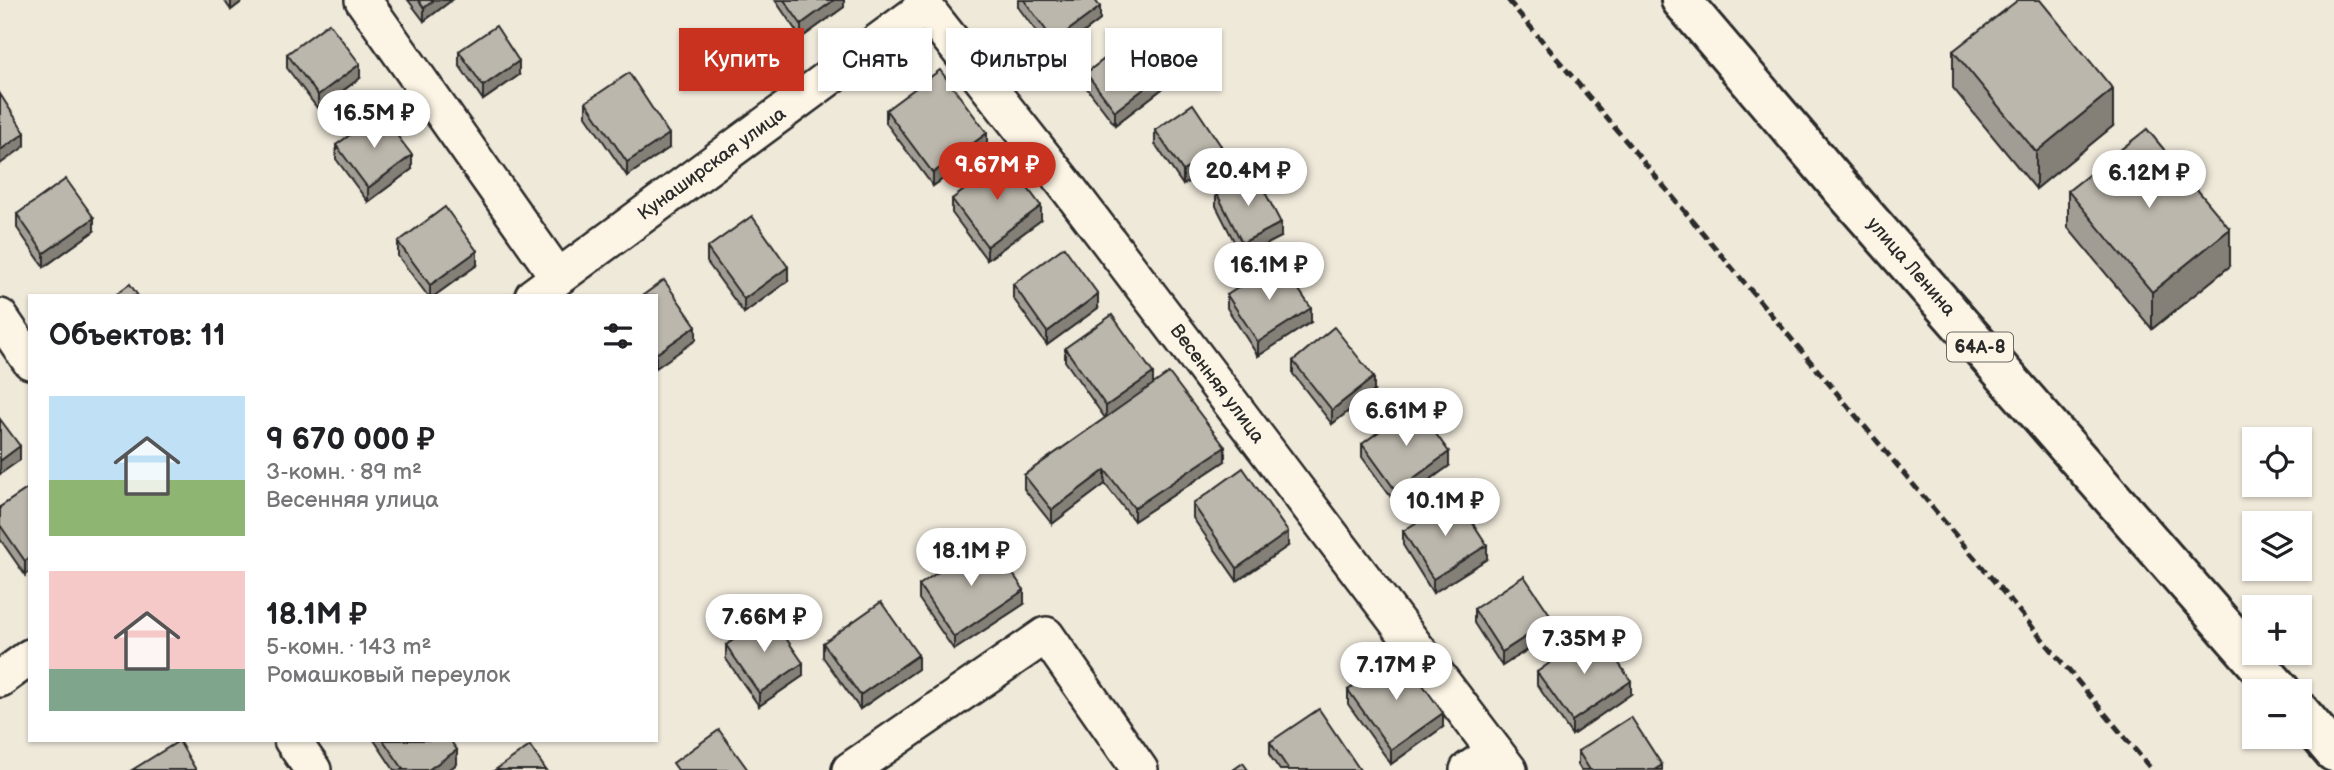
<!DOCTYPE html>
<html lang="ru">
<head>
<meta charset="utf-8">
<style>
  :root { --surface:#fff; --page:#f2f2f2; --text:#202124; --muted:#757577; --accent:#c8321e }
  body { margin:0; font-family:"Balsamiq Sans",sans-serif; background:var(--page); color:var(--text); height:100vh; display:flex; flex-direction:column; font-size:26px; white-space:nowrap }
  * { box-sizing:border-box; margin:0 }
  p { font-size:23px; color:var(--muted) }
  .icon { flex:none; width:38px; height:38px; fill:none; stroke:currentColor; stroke-width:2; stroke-linecap:round; stroke-linejoin:round }
  .map { position:relative; flex:1; overflow:hidden }
  .drawer { position:absolute; left:28px; top:294px; width:630px; height:448px; display:flex; flex-direction:column; background:var(--surface); border-radius:0px; box-shadow:0 2px 5px #0004 }
  .drawer>* { flex:none }
  .guide { position:absolute; left:679px; top:28px; width:665px; height:63px; display:flex; gap:14px }
  .fabs { position:absolute; left:2242px; top:427px; display:grid; gap:14px }
  .fabs a { display:grid; place-items:center; width:70px; height:70px; border-radius:0px; background:var(--surface); box-shadow:0 2px 5px #0004; font-size:35px }
  .price { position:absolute; translate:-50% -60px; padding:0 16px; border-radius:24px; background:#fff; color:#222; font-size:23px; line-height:46px; filter:drop-shadow(0 2px 4px #0008) }
  .price::after { content:''; position:absolute; left:50%; top:42px; width:21px; height:16px; margin-left:-10px; background:inherit; clip-path:polygon(0 0,100% 0,50% 100%) }
  .price.selected { background:var(--accent); color:#fff }
  ul { padding:0; list-style:none }
  li { display:flex; align-items:center; gap:21px; height:175px; padding:0 21px }
  li span { display:grid; place-items:center; flex:none; width:196px; height:140px; border-radius:0px; color:#555 }
  li>.icon { margin-inline-start:auto }
  span .icon { width:84px; height:84px; fill:#fffc; stroke-width:1 }
  li b { font-size:30px }
  h2 { display:flex; justify-content:space-between; align-items:center; height:84px; padding:0 21px; font-size:30px }
  .tag { padding:0 24px; border-radius:0px; background:var(--surface); box-shadow:0 2px 5px #0004; font-size:24px; line-height:63px }
  .tag.selected { background:var(--accent); color:#fff }
  .map>svg:first-child { display:block }
  .lines { fill:none; stroke-linecap:round; stroke-linejoin:round }
  .minor-casing { stroke:#2b2b2b; stroke-width:40 }
  .primary-casing { stroke:#2b2b2b; stroke-width:44 }
  .minor { stroke:#fcf5e5; stroke-width:35 }
  .primary { stroke:#fcf5e5; stroke-width:38 }
  .rail { stroke:#2b2b2b; stroke-width:5; stroke-dasharray:10 5; stroke-linecap:butt }
  .wall { fill:#a29d94; stroke:#2b2b2b; stroke-width:2 }
  .shaded-wall { fill:#848078; stroke:#2b2b2b; stroke-width:2 }
  .building { fill:#bcb7ac; stroke:#2b2b2b; stroke-width:2 }
  .labels { text-anchor:middle; dominant-baseline:central; stroke-width:5; stroke-linejoin:round; paint-order:stroke }
  .shield { fill:#fcf5e5; stroke:#6a6863; stroke-width:2 }
  .shield-label { font-size:18px; font-weight:bold; fill:#2b2b2b }
  .street-label { font-size:19px; fill:#2b2b2b; stroke:#fcf5e5 }
</style>
</head>
<body>
<div class="map">
<svg width="2334" height="770" viewBox="0 0 2334 770">
  <rect width="100%" height="100%" fill="#efe9da"/>
  <filter id="ink" filterUnits="userSpaceOnUse"><feTurbulence type="fractalNoise" baseFrequency=".0143" numOctaves="2"/><feDisplacementMap in="SourceGraphic" scale="14" xChannelSelector="R" yChannelSelector="G"/><feConvolveMatrix kernelMatrix="1 2 1 2 8 2 1 2 1" color-interpolation-filters="sRGB"/></filter>
  <g filter="url(#ink)">
    <g class="lines">
      <defs>
        <g id="minor">
          <path d="M 363,0 L 558,277"/>
          <path d="M 922,0 L 925,7 L 1065,184 L 1509,770"/>
          <path d="M 533,296 L 925,7"/>
          <path d="M 0,317 L 30,361"/>
          <path d="M 0,679 L 30,657"/>
          <path d="M 292,740 L 313,770"/>
          <path d="M 850,770 L 1046,635 L 1140,770"/>
          <path d="M 1468,770 L 1495,752"/>
        </g>
        <g id="primary">
          <path d="M 1681,0 L 1842,189 L 2281,691"/>
          <path d="M 2300,712 L 2334,752"/>
        </g>
      </defs>
      <use href="#minor" class="minor-casing"/>
      <use href="#primary" class="primary-casing"/>
      <use href="#minor" class="minor"/>
      <use href="#primary" class="primary"/>
      <path class="rail" d="M 1508,0 L 2152,770"/>
    </g>
    <g class="wall">
      <path d="M 224,0 L 244,0 L 231,10 Z"/>
      <path d="M 408,0 L 452,0 L 424,21 Z"/>
      <path d="M 775,0 L 844,0 L 844,7 L 801,38 Z"/>
      <path d="M 1018,0 L 1095,0 L 1100,20 L 1054,55 L 1018,7 Z"/>
      <path d="M 459,51 L 519,75 L 483,100 L 459,65 Z"/>
      <path d="M 1953,51 L 2113,126 L 2036,189 L 1953,88 Z"/>
      <path d="M 287,54 L 360,78 L 318,109 L 287,68 Z"/>
      <path d="M 1086,73 L 1162,89 L 1115,125 L 1086,87 Z"/>
      <path d="M 586,102 L 669,148 L 627,176 L 586,116 Z"/>
      <path d="M 886,110 L 987,147 L 933,186 L 886,123 Z"/>
      <path d="M 1155,130 L 1221,160 L 1183,185 L 1155,144 Z"/>
      <path d="M 336,145 L 412,169 L 368,202 L 336,159 Z"/>
      <path d="M 2068,191 L 2230,266 L 2152,329 L 2068,228 Z"/>
      <path d="M 1216,192 L 1281,237 L 1242,257 L 1216,206 Z"/>
      <path d="M 952,199 L 1041,220 L 987,260 L 952,213 Z"/>
      <path d="M 17,214 L 94,231 L 44,267 L 17,228 Z"/>
      <path d="M 398,242 L 477,265 L 434,296 L 428,296 L 398,256 Z"/>
      <path d="M 707,248 L 788,281 L 744,313 L 707,262 Z"/>
      <path d="M 1013,284 L 1098,308 L 1047,345 L 1013,298 Z"/>
      <path d="M 1227,295 L 1311,322 L 1258,356 L 1227,308 Z"/>
      <path d="M 1065,348 L 1153,385 L 1225,461 L 1134,521 L 1105,484 L 1052,524 L 1024,489 L 1024,475 L 1105,418 L 1065,361 Z"/>
      <path d="M 1293,361 L 1374,391 L 1332,424 L 1293,374 Z"/>
      <path d="M 1362,444 L 1449,466 L 1396,504 L 1362,457 Z"/>
      <path d="M 30,487 L 25,575 L 0,539 L 0,507 Z"/>
      <path d="M 1193,504 L 1288,546 L 1237,581 L 1193,518 Z"/>
      <path d="M 1403,531 L 1487,559 L 1433,593 L 1403,545 Z"/>
      <path d="M 919,585 L 1024,604 L 954,650 L 919,599 Z"/>
      <path d="M 1474,609 L 1553,633 L 1502,666 L 1474,623 Z"/>
      <path d="M 823,643 L 918,669 L 860,709 L 823,657 Z"/>
      <path d="M 726,645 L 803,676 L 759,706 L 726,659 Z"/>
      <path d="M 1537,672 L 1631,694 L 1572,735 L 1537,685 Z"/>
      <path d="M 1348,690 L 1443,727 L 1391,764 L 1348,704 Z"/>
      <path d="M 374,740 L 450,740 L 457,764 L 448,770 L 394,770 Z"/>
      <path d="M 1270,742 L 1360,770 L 1280,770 L 1270,756 Z"/>
      <path d="M 1578,751 L 1662,770 L 1581,770 L 1578,765 Z"/>
    </g>
    <g class="shaded-wall">
      <path d="M 231,0 L 244,0 L 231,10 Z"/>
      <path d="M 434,0 L 452,0 L 424,21 L 424,8 Z"/>
      <path d="M 834,0 L 844,0 L 844,7 L 801,38 L 801,24 Z"/>
      <path d="M 1100,7 L 1100,20 L 1054,55 L 1054,41 Z"/>
      <path d="M 519,61 L 519,75 L 483,100 L 483,86 Z"/>
      <path d="M 360,64 L 360,78 L 318,109 L 318,95 Z"/>
      <path d="M 1162,75 L 1162,89 L 1115,125 L 1115,111 Z"/>
      <path d="M 2113,89 L 2113,126 L 2036,189 L 2036,152 Z"/>
      <path d="M 25,133 L 25,146 L 0,164 L 0,150 Z"/>
      <path d="M 987,133 L 987,147 L 933,186 L 933,173 Z"/>
      <path d="M 669,134 L 669,148 L 627,176 L 627,162 Z"/>
      <path d="M 1221,146 L 1221,160 L 1183,185 L 1183,171 Z"/>
      <path d="M 412,155 L 412,169 L 368,202 L 368,188 Z"/>
      <path d="M 1041,206 L 1041,220 L 987,260 L 987,246 Z"/>
      <path d="M 94,218 L 94,231 L 44,267 L 44,253 Z"/>
      <path d="M 1281,223 L 1281,237 L 1242,257 L 1242,243 Z"/>
      <path d="M 2230,229 L 2230,266 L 2152,329 L 2152,292 Z"/>
      <path d="M 477,251 L 477,265 L 434,296 L 430,296 L 430,285 Z"/>
      <path d="M 788,267 L 788,281 L 744,313 L 744,299 Z"/>
      <path d="M 1098,294 L 1098,308 L 1047,345 L 1047,332 Z"/>
      <path d="M 1311,308 L 1311,322 L 1258,356 L 1258,342 Z"/>
      <path d="M 696,326 L 696,340 L 656,368 L 656,354 Z"/>
      <path d="M 1153,373 L 1153,386 L 1106,420 L 1106,406 Z"/>
      <path d="M 1374,377 L 1374,391 L 1332,424 L 1332,410 Z"/>
      <path d="M 20,446 L 20,460 L 0,474 L 0,461 Z"/>
      <path d="M 1225,447 L 1225,461 L 1134,521 L 1134,508 Z"/>
      <path d="M 1449,452 L 1449,466 L 1396,504 L 1396,491 Z"/>
      <path d="M 1105,470 L 1105,484 L 1052,524 L 1052,510 Z"/>
      <path d="M 1288,532 L 1288,546 L 1237,581 L 1237,568 Z"/>
      <path d="M 1487,545 L 1487,559 L 1433,593 L 1433,579 Z"/>
      <path d="M 30,557 L 30,571 L 25,575 L 25,561 Z"/>
      <path d="M 1024,590 L 1024,604 L 954,650 L 954,637 Z"/>
      <path d="M 1553,619 L 1553,633 L 1502,666 L 1502,652 Z"/>
      <path d="M 918,655 L 918,669 L 860,709 L 860,695 Z"/>
      <path d="M 803,663 L 803,676 L 759,706 L 759,693 Z"/>
      <path d="M 1631,681 L 1631,694 L 1572,735 L 1572,721 Z"/>
      <path d="M 1443,713 L 1443,727 L 1391,764 L 1391,750 Z"/>
      <path d="M 457,750 L 457,764 L 448,770 L 428,770 Z"/>
      <path d="M 1662,765 L 1662,770 L 1654,770 Z"/>
    </g>
    <g class="building">
      <path d="M 418,0 L 434,0 L 424,8 Z"/>
      <path d="M 784,0 L 834,0 L 801,24 Z"/>
      <path d="M 1024,0 L 1095,0 L 1100,7 L 1054,41 Z"/>
      <path d="M 2018,0 L 2040,0 L 2113,89 L 2036,152 L 1953,51 Z"/>
      <path d="M 329,23 L 360,64 L 318,95 L 287,54 Z"/>
      <path d="M 496,26 L 519,61 L 483,86 L 459,51 Z"/>
      <path d="M 1133,37 L 1162,75 L 1115,111 L 1086,73 Z"/>
      <path d="M 940,70 L 987,133 L 933,173 L 886,110 Z"/>
      <path d="M 629,73 L 669,134 L 627,162 L 586,102 Z"/>
      <path d="M 0,94 L 25,133 L 0,150 Z"/>
      <path d="M 1193,104 L 1221,146 L 1183,171 L 1155,130 Z"/>
      <path d="M 380,113 L 412,155 L 368,188 L 336,145 Z"/>
      <path d="M 2147,129 L 2230,229 L 2152,292 L 2068,191 Z"/>
      <path d="M 1006,159 L 1041,206 L 987,246 L 952,199 Z"/>
      <path d="M 1255,173 L 1281,223 L 1242,243 L 1216,192 Z"/>
      <path d="M 66,179 L 94,218 L 44,253 L 17,214 Z"/>
      <path d="M 445,207 L 477,251 L 430,285 L 398,242 Z"/>
      <path d="M 752,216 L 788,267 L 744,299 L 707,248 Z"/>
      <path d="M 1064,247 L 1098,294 L 1047,332 L 1013,284 Z"/>
      <path d="M 1280,261 L 1311,308 L 1258,342 L 1227,295 Z"/>
      <path d="M 664,280 L 696,326 L 656,354 L 656,296 L 642,296 Z"/>
      <path d="M 130,284 L 138,296 L 113,296 Z"/>
      <path d="M 1112,315 L 1153,373 L 1106,406 L 1065,348 Z"/>
      <path d="M 1334,327 L 1374,377 L 1332,410 L 1293,361 Z"/>
      <path d="M 1169,373 L 1225,447 L 1134,508 L 1105,470 L 1052,510 L 1024,475 Z"/>
      <path d="M 1415,405 L 1449,452 L 1396,491 L 1362,444 Z"/>
      <path d="M 0,419 L 20,446 L 0,461 Z"/>
      <path d="M 1243,468 L 1288,532 L 1237,568 L 1193,504 Z"/>
      <path d="M 30,487 L 30,557 L 25,561 L 0,525 L 0,507 Z"/>
      <path d="M 1456,497 L 1487,545 L 1433,579 L 1403,531 Z"/>
      <path d="M 988,538 L 1024,590 L 954,637 L 919,585 Z"/>
      <path d="M 1524,576 L 1553,619 L 1502,652 L 1474,609 Z"/>
      <path d="M 881,602 L 918,655 L 860,695 L 823,643 Z"/>
      <path d="M 770,615 L 803,663 L 759,693 L 726,645 Z"/>
      <path d="M 1596,630 L 1631,681 L 1572,721 L 1537,672 Z"/>
      <path d="M 1400,653 L 1443,713 L 1391,750 L 1348,690 Z"/>
      <path d="M 1319,709 L 1360,770 L 1289,770 L 1270,742 Z"/>
      <path d="M 1631,717 L 1662,765 L 1654,770 L 1590,770 L 1578,751 Z"/>
      <path d="M 719,730 L 748,770 L 678,770 L 673,763 Z"/>
      <path d="M 383,740 L 450,740 L 457,750 L 428,770 L 404,770 Z"/>
      <path d="M 179,741 L 196,770 L 132,770 Z"/>
      <path d="M 530,746 L 546,770 L 495,770 Z"/>
      <path d="M 1243,763 L 1248,770 L 1233,770 Z"/>
    </g>
  </g>
  <g class="labels">
    <rect class="shield" x="1947" y="332.5" width="66" height="29" rx="5"/>
    <g class="shield-label">
      <text x="1980" y="347">64А-8</text>
    </g>
    <g class="street-label">
      <text transform="translate(712 164) rotate(-36)">Кунаширская улица</text>
      <text transform="translate(1911 267) rotate(49)">улица Ленина</text>
      <text transform="translate(1217 384) rotate(53)">Весенняя улица</text>
    </g>
  </g>
</svg>
<div class="fabs">
<a><svg class="icon" aria-label="locate" viewBox="0 0 24 24"><circle cx="12" cy="12" r="6"/><path d="M12 2v4M12 18v4M2 12h4M18 12h4"/></svg></a>
<a><svg class="icon" aria-label="layers" viewBox="0 0 24 24"><path d="M12 4l9 5-9 5-9-5zM3 14l9 5 9-5"/></svg></a>
<a>+</a>
<a>−</a>
</div>
<b class="price" style="left:374px;top:150px">16.5M ₽</b>
<b class="price selected" style="left:997px;top:202px">9.67M ₽</b>
<b class="price" style="left:1248px;top:208px">20.4M ₽</b>
<b class="price" style="left:2149px;top:210px">6.12M ₽</b>
<b class="price" style="left:1269px;top:302px">16.1M ₽</b>
<b class="price" style="left:1406px;top:448px">6.61M ₽</b>
<b class="price" style="left:1445px;top:538px">10.1M ₽</b>
<b class="price" style="left:971px;top:588px">18.1M ₽</b>
<b class="price" style="left:764px;top:654px">7.66M ₽</b>
<b class="price" style="left:1584px;top:676px">7.35M ₽</b>
<b class="price" style="left:1396px;top:702px">7.17M ₽</b>
<div class="guide">
<a class="tag selected">Купить</a>
<a class="tag">Снять</a>
<a class="tag">Фильтры</a>
<a class="tag">Новое</a>
</div>
<section class="drawer">
<h2>Объектов: 11<svg class="icon" aria-label="filters" viewBox="0 0 24 24"><path d="M4 7h16M4 17h16"/><circle cx="9" cy="7" r="2"/><circle cx="15" cy="17" r="2"/></svg></h2>
<ul>
<li><span style="background:linear-gradient(#bfe0f5 60%,#8fb573 0)"><svg class="icon" aria-label="home" viewBox="0 0 24 24"><path d="M3 11l9-7 9 7M6 9v11h12V9"/></svg></span><div><b>9 670 000 ₽</b><p>3-комн. · 89 m²</p><p>Весенняя улица</p></div></li>
<li><span style="background:linear-gradient(#f6c9c9 70%,#7fa58c 0)"><svg class="icon" aria-label="home" viewBox="0 0 24 24"><path d="M3 11l9-7 9 7M6 9v11h12V9"/></svg></span><div><b>18.1M ₽</b><p>5-комн. · 143 m²</p><p>Ромашковый переулок</p></div></li>
</ul>
</section>
</div>
</body>
</html>
